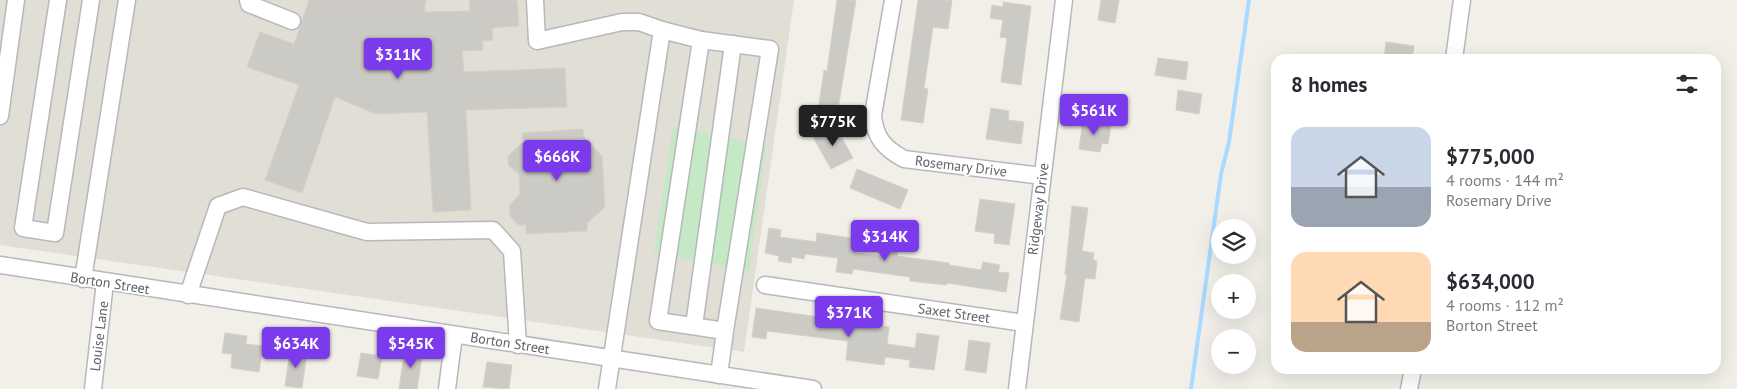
<!DOCTYPE html>
<html lang="en">
<head>
<meta charset="utf-8">
<style>
  :root { --surface:#fff; --page:#f2f2f3; --text:#2b2b33; --muted:#7c7c81; --accent:#7c3aed }
  body { margin:0; font-family:"PT Sans",sans-serif; background:var(--page); color:var(--text); height:100vh; display:flex; flex-direction:column; font-size:19px; white-space:nowrap }
  * { box-sizing:border-box; margin:0 }
  p { font-size:16px; color:var(--muted) }
  .icon { flex:none; width:28px; height:28px; fill:none; stroke:currentColor; stroke-width:2; stroke-linecap:round; stroke-linejoin:round }
  .map { position:relative; flex:1; overflow:hidden }
  .side { position:absolute; left:1271px; top:54px; width:450px; height:320px; display:flex; flex-direction:column; background:var(--surface); border-radius:15px; box-shadow:0 5px 20px #0002 }
  .side>* { flex:none }
  .controls { position:absolute; left:1211px; top:219px; display:grid; gap:10px }
  .controls a { display:grid; place-items:center; width:45px; height:45px; border-radius:50%; background:var(--surface); box-shadow:0 5px 20px #0002; font-size:25px }
  .price { position:absolute; translate:-50% -42px; padding:0 11px; border-radius:5px; background:var(--accent); color:#fff; font-size:16px; line-height:32px; filter:drop-shadow(0 1px 2px #0008) }
  .price::after { content:''; position:absolute; left:50%; top:30px; width:15px; height:11px; margin-left:-8px; background:inherit; clip-path:polygon(0 0,100% 0,50% 100%) }
  .price.on { background:#222; color:#fff }
  ul { padding:0; list-style:none }
  li { display:flex; align-items:center; gap:15px; height:125px; padding:0 20px }
  li span { display:grid; place-items:center; flex:none; width:140px; height:100px; border-radius:15px; color:#555 }
  li>.icon { margin-inline-start:auto }
  span .icon { width:60px; height:60px; fill:#fffc; stroke-width:1 }
  li b { font-size:21px }
  h2 { display:flex; justify-content:space-between; align-items:center; height:60px; padding:0 20px; font-size:21px }
  .map>svg:first-child { display:block }
  .education { fill:#e1ded6 }
  .green { fill:#c5e8c5 }
  .lines { fill:none; stroke-linecap:round; stroke-linejoin:round }
  .stream { stroke:#aadaff; stroke-width:4 }
  .building { fill:#cccac5; stroke:#d6d1c6 }
  .minor-casing { stroke:#b5b8bc; stroke-width:19 }
  .minor { stroke:#fff; stroke-width:16 }
  .labels { text-anchor:middle; dominant-baseline:central; stroke-width:4; stroke-linejoin:round; paint-order:stroke }
  .street-label { font-size:14px; fill:#5f6368; stroke:#fff }
</style>
</head>
<body>
<div class="map">
<svg width="1737" height="389" viewBox="0 0 1737 389">
  <rect width="100%" height="100%" fill="#f1efe8"/>
  <path class="education" d="M 0,0 L 794,0 L 744,352 L 0,245 Z"/>
  <path class="green" d="M 673,127 L 766,146 L 749,271 L 654,253 Z"/>
  <g class="lines">
    <path class="stream" d="M 1191,389 L 1221,174 L 1229,142 L 1249,0"/>
  </g>
  <g class="building">
    <path d="M 309,0 L 426,0 L 424,12 L 470,11 L 469,0 L 517,0 L 519,26 L 492,28 L 493,40 L 482,41 L 483,50 L 462,51 L 464,72 L 565,68 L 567,107 L 466,110 L 471,210 L 433,212 L 427,112 L 376,114 L 335,97 L 302,193 L 265,180 L 299,85 L 247,67 L 260,32 L 294,44 Z"/>
    <path d="M 837,0 L 856,0 L 836,121 L 817,118 L 824,70 L 827,71 Z"/>
    <path d="M 918,0 L 952,0 L 948,29 L 933,27 L 924,88 L 928,89 L 923,123 L 901,120 Z"/>
    <path d="M 1101,0 L 1119,0 L 1115,23 L 1098,20 Z"/>
    <path d="M 1003,2 L 1031,6 L 1021,85 L 1001,82 L 1007,38 L 1000,37 L 1003,20 L 990,18 L 992,5 L 1003,7 Z"/>
    <path d="M 1386,42 L 1414,46 L 1412,59 L 1384,59 Z"/>
    <path d="M 1158,58 L 1188,62 L 1186,80 L 1155,75 Z"/>
    <path d="M 1178,90 L 1202,94 L 1199,114 L 1176,110 Z"/>
    <path d="M 991,108 L 1009,111 L 1008,120 L 1024,122 L 1021,144 L 986,139 Z"/>
    <path d="M 1083,121 L 1111,125 L 1108,144 L 1102,143 L 1100,152 L 1079,149 Z"/>
    <path d="M 835,125 L 853,158 L 831,169 L 813,137 Z"/>
    <path d="M 583,129 L 584,137 L 602,156 L 605,207 L 587,223 L 587,231 L 526,234 L 526,225 L 518,225 L 510,216 L 509,206 L 520,194 L 519,174 L 508,165 L 508,156 L 523,142 L 522,133 Z"/>
    <path d="M 857,169 L 908,190 L 900,209 L 850,188 Z"/>
    <path d="M 980,199 L 1015,204 L 1009,245 L 994,243 L 995,234 L 975,231 Z"/>
    <path d="M 1072,206 L 1088,208 L 1082,251 L 1094,253 L 1093,260 L 1097,261 L 1095,279 L 1085,278 L 1079,322 L 1060,319 L 1067,275 L 1065,275 Z"/>
    <path d="M 769,228 L 781,230 L 780,237 L 816,242 L 817,233 L 857,239 L 855,253 L 884,256 L 886,247 L 898,249 L 897,256 L 949,263 L 949,265 L 981,270 L 983,262 L 1000,265 L 998,272 L 1009,273 L 1006,292 L 947,283 L 946,285 L 910,281 L 910,277 L 853,269 L 852,274 L 836,272 L 838,258 L 805,254 L 804,259 L 792,257 L 791,263 L 778,261 L 779,256 L 765,253 Z"/>
    <path d="M 756,308 L 889,327 L 887,344 L 915,348 L 917,333 L 939,336 L 934,370 L 909,367 L 910,360 L 885,357 L 884,365 L 846,360 L 848,341 L 767,331 L 766,339 L 752,337 Z"/>
    <path d="M 225,333 L 247,336 L 246,344 L 263,346 L 259,372 L 231,368 L 232,354 L 222,353 Z"/>
    <path d="M 969,340 L 990,343 L 986,373 L 965,370 Z"/>
    <path d="M 405,348 L 423,351 L 417,389 L 399,389 Z"/>
    <path d="M 290,350 L 307,352 L 302,388 L 285,386 Z"/>
    <path d="M 361,353 L 382,356 L 378,379 L 357,376 Z"/>
    <path d="M 487,362 L 512,365 L 509,389 L 483,387 Z"/>
  </g>
  <g class="lines">
    <defs>
      <g id="minor">
        <path d="M 58,0 L 23,228 L 55,233 L 91,0"/>
        <path d="M 248,0 L 249,4 L 292,21"/>
        <path d="M 535,0 L 537,41 L 622,22 L 639,22 L 662,30"/>
        <path d="M 893,0 L 873,115 C 875,138 884,148 904,159 L 1042,176"/>
        <path d="M 1454,59 L 1462,0"/>
        <path d="M 0,116 L 16,0"/>
        <path d="M 0,265 L 813,389"/>
        <path d="M 83,279 L 127,0"/>
        <path d="M 765,285 L 1024,323"/>
        <path d="M 188,295 L 218,206 L 243,197 L 367,232 L 493,230 L 512,251 L 518,345"/>
        <path d="M 694,326 L 733,44"/>
        <path d="M 719,375 L 725,331 L 658,321 L 701,40 L 770,49 L 725,331"/>
        <path d="M 93,389 L 105,282"/>
        <path d="M 447,389 L 454,335"/>
        <path d="M 607,389 L 662,30 L 701,40"/>
        <path d="M 1017,389 L 1064,0"/>
        <path d="M 1409,389 L 1413,369"/>
      </g>
    </defs>
    <use href="#minor" class="minor-casing"/>
    <use href="#minor" class="minor"/>
  </g>
  <g class="labels">
    <g class="street-label">
      <text transform="translate(961 166) rotate(7)">Rosemary Drive</text>
      <text transform="translate(1038 209) rotate(-83)">Ridgeway Drive</text>
      <text transform="translate(110 283) rotate(9)">Borton Street</text>
      <text transform="translate(954 313) rotate(8)">Saxet Street</text>
      <text transform="translate(99 336) rotate(-83)">Louise Lane</text>
      <text transform="translate(510 343) rotate(9)">Borton Street</text>
    </g>
  </g>
</svg>
<div class="controls">
<a><svg class="icon" aria-label="layers" viewBox="0 0 24 24"><path d="M12 4l9 5-9 5-9-5zM3 14l9 5 9-5"/></svg></a>
<a>+</a>
<a>−</a>
</div>
<b class="price" style="left:398px;top:80px">$311K</b>
<b class="price" style="left:1094px;top:136px">$561K</b>
<b class="price on" style="left:833px;top:147px">$775K</b>
<b class="price" style="left:557px;top:182px">$666K</b>
<b class="price" style="left:885px;top:262px">$314K</b>
<b class="price" style="left:849px;top:338px">$371K</b>
<b class="price" style="left:296px;top:369px">$634K</b>
<b class="price" style="left:411px;top:369px">$545K</b>
<section class="side">
<h2>8 homes<svg class="icon" aria-label="filters" viewBox="0 0 24 24"><path d="M4 7h16M4 17h16"/><circle cx="9" cy="7" r="2"/><circle cx="15" cy="17" r="2"/></svg></h2>
<ul>
<li><span style="background:linear-gradient(#c9d6e8 60%,#9aa5b1 0)"><svg class="icon" aria-label="home" viewBox="0 0 24 24"><path d="M3 11l9-7 9 7M6 9v11h12V9"/></svg></span><div><b>$775,000</b><p>4 rooms · 144 m²</p><p>Rosemary Drive</p></div></li>
<li><span style="background:linear-gradient(#ffd9b3 70%,#b9a48a 0)"><svg class="icon" aria-label="home" viewBox="0 0 24 24"><path d="M3 11l9-7 9 7M6 9v11h12V9"/></svg></span><div><b>$634,000</b><p>4 rooms · 112 m²</p><p>Borton Street</p></div></li>
</ul>
</section>
</div>
</body>
</html>
